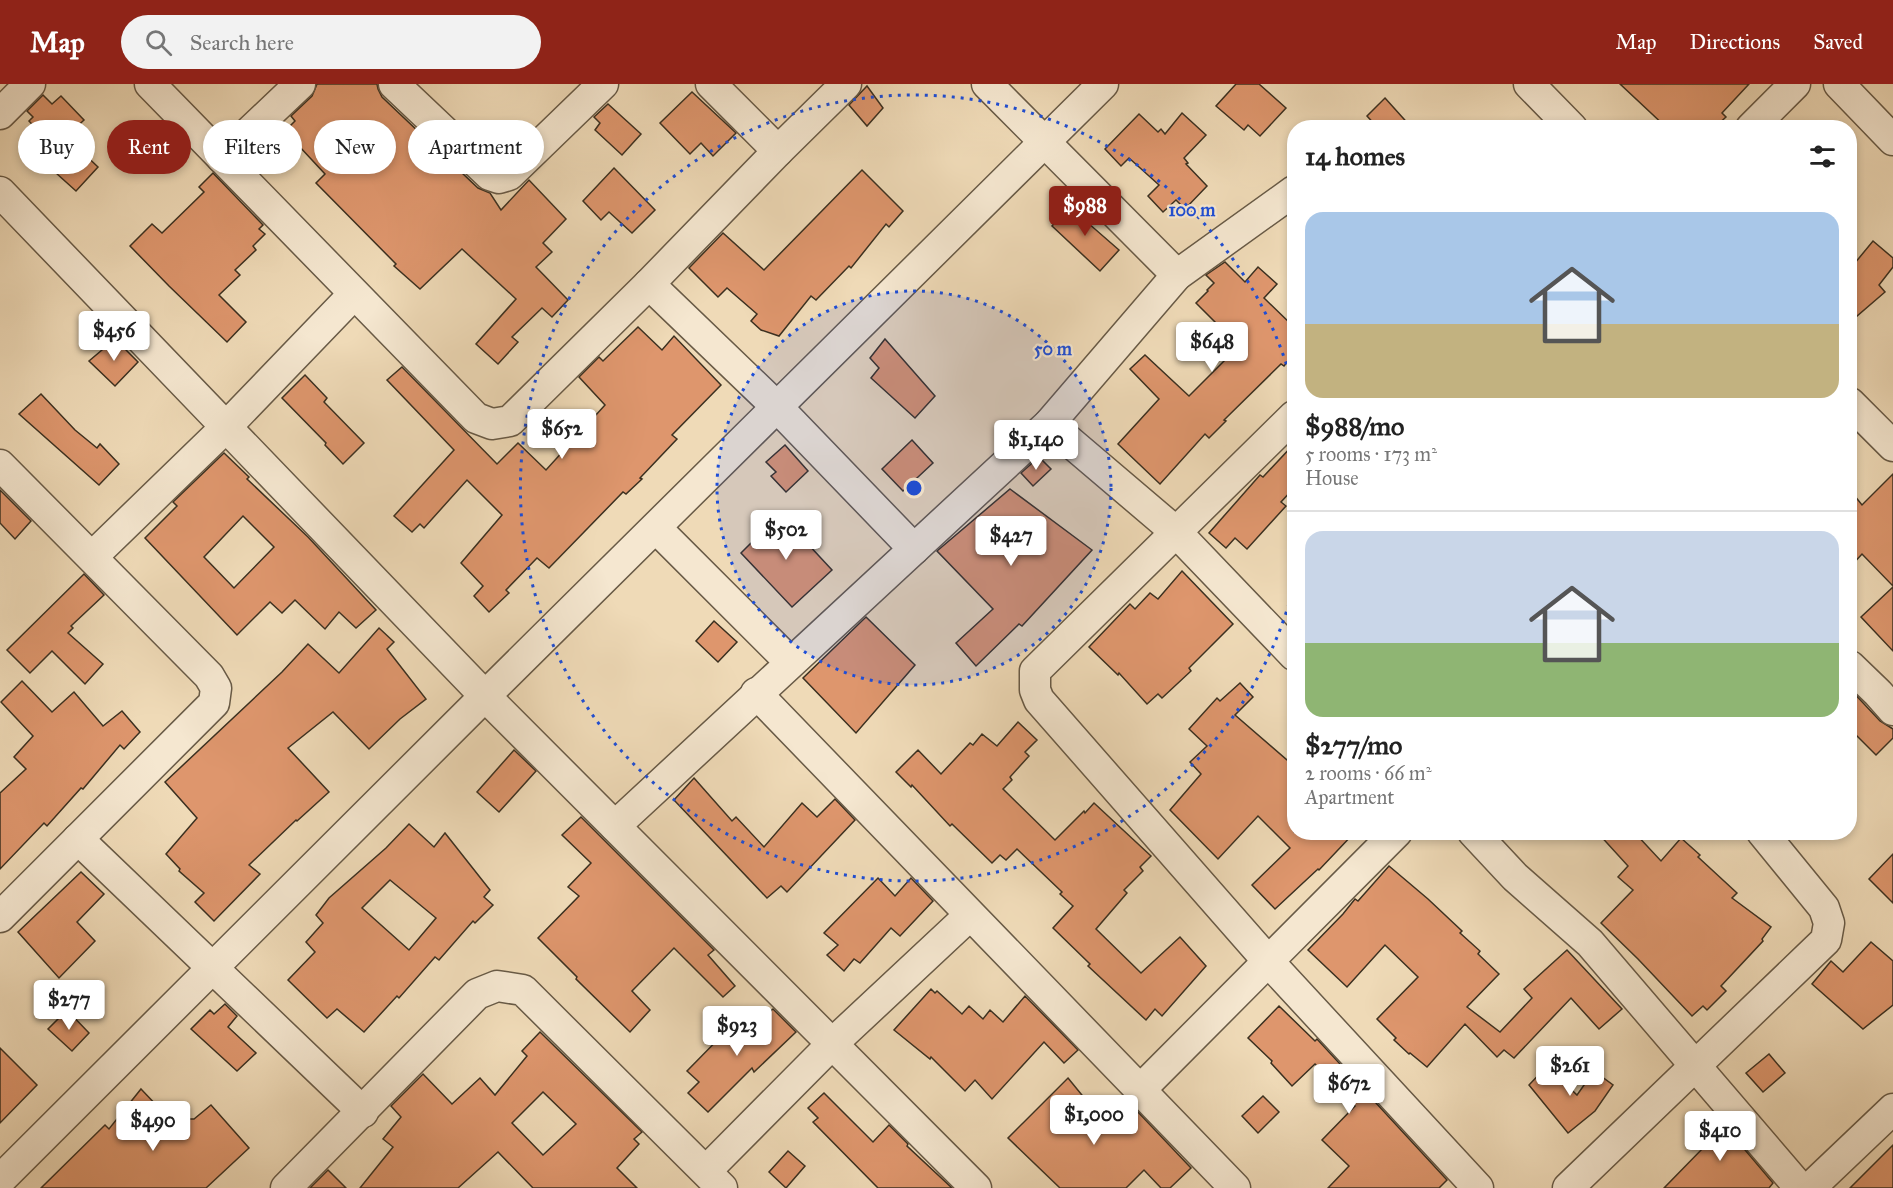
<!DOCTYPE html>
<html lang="en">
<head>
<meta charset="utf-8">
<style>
  :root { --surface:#fff; --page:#f2f2f2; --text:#222; --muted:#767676; --line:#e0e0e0; --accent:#8f2418 }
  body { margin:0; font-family:"IM FELL Great Primer",serif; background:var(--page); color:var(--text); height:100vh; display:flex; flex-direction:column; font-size:22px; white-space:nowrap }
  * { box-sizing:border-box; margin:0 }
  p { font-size:20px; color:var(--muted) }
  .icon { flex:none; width:33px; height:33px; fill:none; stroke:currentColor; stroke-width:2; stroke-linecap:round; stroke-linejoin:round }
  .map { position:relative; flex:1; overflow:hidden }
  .details { position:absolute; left:1287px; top:36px; width:570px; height:720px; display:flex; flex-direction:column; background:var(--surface); border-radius:24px; box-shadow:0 3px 9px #0003 }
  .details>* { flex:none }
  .hud { position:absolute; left:18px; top:36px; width:570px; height:54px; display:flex; gap:12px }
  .price { position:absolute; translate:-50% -51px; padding:0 14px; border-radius:6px; background:#fff; color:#222; font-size:20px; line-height:39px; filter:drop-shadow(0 2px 3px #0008) }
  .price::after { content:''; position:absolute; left:50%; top:36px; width:18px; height:14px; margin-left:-9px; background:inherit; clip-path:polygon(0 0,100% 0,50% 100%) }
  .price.on { background:var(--accent); color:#fff }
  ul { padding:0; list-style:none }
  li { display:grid; align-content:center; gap:12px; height:318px; padding:0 18px }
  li+li { border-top:2px solid var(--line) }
  li span { display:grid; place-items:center; height:186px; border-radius:18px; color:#555 }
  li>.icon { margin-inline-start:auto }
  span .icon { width:108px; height:108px; fill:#fffc; stroke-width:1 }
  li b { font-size:26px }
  h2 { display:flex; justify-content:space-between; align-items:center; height:72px; padding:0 18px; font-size:26px }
  .pill { padding:0 21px; border-radius:27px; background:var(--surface); box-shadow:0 3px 9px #0003; font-size:21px; line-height:54px }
  .pill.on { background:var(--accent); color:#fff }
  header { display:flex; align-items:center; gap:36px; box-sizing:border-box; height:84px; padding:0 30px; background:var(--accent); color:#fff }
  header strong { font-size:28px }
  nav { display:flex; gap:33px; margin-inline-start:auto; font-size:21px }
  .search { width:420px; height:54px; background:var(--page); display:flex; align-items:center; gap:15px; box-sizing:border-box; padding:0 21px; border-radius:33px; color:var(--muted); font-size:22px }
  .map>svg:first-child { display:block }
  .building { fill:#de966d; stroke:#3b3020; stroke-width:1.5; fill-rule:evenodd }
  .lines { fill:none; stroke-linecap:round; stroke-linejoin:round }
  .street-casing { stroke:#685a46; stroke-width:33 }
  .street { stroke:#f5e7d0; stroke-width:30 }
  .ring { fill:none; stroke:#1d4ed8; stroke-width:3; stroke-dasharray:3 6 }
  .centre { fill:#1d4ed8; stroke:#f5e7d0; stroke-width:3 }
  .ring-label { font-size:18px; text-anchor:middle; font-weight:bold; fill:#1d4ed8; stroke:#f5e7d0; stroke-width:4.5; stroke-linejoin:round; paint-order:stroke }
</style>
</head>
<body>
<header>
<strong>Map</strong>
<div class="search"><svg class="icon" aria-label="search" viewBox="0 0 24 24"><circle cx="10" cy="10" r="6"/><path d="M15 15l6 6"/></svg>Search here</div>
<nav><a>Map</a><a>Directions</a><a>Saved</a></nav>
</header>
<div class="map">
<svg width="1893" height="1104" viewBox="0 0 1893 1104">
  <rect width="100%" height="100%" fill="#efdab7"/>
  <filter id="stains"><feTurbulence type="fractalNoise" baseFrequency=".00333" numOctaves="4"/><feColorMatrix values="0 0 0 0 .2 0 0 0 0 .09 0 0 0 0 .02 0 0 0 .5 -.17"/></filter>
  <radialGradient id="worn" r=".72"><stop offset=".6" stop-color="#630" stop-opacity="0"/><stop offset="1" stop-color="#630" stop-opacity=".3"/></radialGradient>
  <g class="building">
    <path d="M 317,0 L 377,0 L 378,5 L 382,13 L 478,104 L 490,109 L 501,126 L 529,96 L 566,135 L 543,159 L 552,168 L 536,183 L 568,216 L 552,233 L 542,224 L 512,253 L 518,258 L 498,280 L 476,260 L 516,215 L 462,165 L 420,205 L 394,182 L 396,180 L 316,99 L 325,90 L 285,47 L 295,37 L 291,32 L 312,12 Z"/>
    <path d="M 1236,0 L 1259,0 L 1286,24 L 1260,52 L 1248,41 L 1244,46 L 1216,22 Z"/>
    <path d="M 1620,0 L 1749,0 L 1722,29 L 1726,33 L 1714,44 L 1667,44 Z"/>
    <path d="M 867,2 L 883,24 L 867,42 L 849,21 Z"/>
    <path d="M 692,8 L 736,49 L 713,72 L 701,59 L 690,70 L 660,39 Z"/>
    <path d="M 43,11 L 52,20 L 61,12 L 84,36 L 54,64 L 29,37 L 33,33 L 27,27 Z"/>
    <path d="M 1385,14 L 1412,44 L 1378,44 L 1367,32 Z"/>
    <path d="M 608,20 L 641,50 L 622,71 L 595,46 L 600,39 L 594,33 Z"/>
    <path d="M 1182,29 L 1206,51 L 1184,74 L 1188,79 L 1186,80 L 1207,102 L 1185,125 L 1176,116 L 1163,128 L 1148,112 L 1159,101 L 1129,74 L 1121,82 L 1105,65 L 1139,30 L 1158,48 L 1161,45 L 1165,50 Z"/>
    <path d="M 79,65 L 98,83 L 76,107 L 56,89 Z"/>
    <path d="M 614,84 L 655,126 L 632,149 L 609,128 L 601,136 L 583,117 Z"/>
    <path d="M 862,86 L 903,127 L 889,143 L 886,140 L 851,184 L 849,182 L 816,216 L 811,212 L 779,252 L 761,246 L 751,237 L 757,230 L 727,204 L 718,213 L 689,184 L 723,149 L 764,186 Z"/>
    <path d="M 213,89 L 263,141 L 259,145 L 265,150 L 253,162 L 256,166 L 235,186 L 240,191 L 219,211 L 246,238 L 227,258 L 169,202 L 130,162 L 152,140 L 162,149 L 204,108 L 199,103 Z"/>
    <path d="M 1072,118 L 1091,135 L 1088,139 L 1119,166 L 1100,187 L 1052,142 Z"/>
    <path d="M 1873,157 L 1893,174 L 1893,183 L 1879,201 L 1885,208 L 1850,238 L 1850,185 Z"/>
    <path d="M 1225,178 L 1245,198 L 1258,183 L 1277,200 L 1264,214 L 1294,243 L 1294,270 L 1284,282 L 1281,280 L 1224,336 L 1226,337 L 1209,354 L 1205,350 L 1160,400 L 1118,360 L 1159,315 L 1130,285 L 1145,271 L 1189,312 L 1239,262 L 1196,219 L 1208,207 L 1207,206 L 1214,199 L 1206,191 Z"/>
    <path d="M 638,243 L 662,266 L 674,252 L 721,301 L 672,351 L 677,355 L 640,394 L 642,395 L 626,410 L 623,408 L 549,484 L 537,474 L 506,506 L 509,509 L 489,528 L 474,512 L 483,502 L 461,479 L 502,431 L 467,396 L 424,444 L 420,440 L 412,448 L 394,432 L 454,366 L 387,296 L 402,283 L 497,380 L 518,359 L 546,386 L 605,321 L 579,293 L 599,273 L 603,277 Z"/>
    <path d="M 115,255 L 138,278 L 115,302 L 89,277 Z"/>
    <path d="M 885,255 L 935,312 L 915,334 L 871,294 L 879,284 L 870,274 Z"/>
    <path d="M 305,291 L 327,314 L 324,318 L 364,359 L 343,380 L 325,361 L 326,359 L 282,314 Z"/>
    <path d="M 41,310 L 75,346 L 97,364 L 100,360 L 119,380 L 99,401 L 19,330 Z"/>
    <path d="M 912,356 L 933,379 L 903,407 L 882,385 Z"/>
    <path d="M 1294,360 L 1294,404 L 1281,418 L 1286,422 L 1247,465 L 1235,454 L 1226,464 L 1209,449 L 1260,391 L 1263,393 Z"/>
    <path d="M 785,361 L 808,387 L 786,408 L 771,392 L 776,388 L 766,378 Z"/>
    <path d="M 224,369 L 249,393 L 247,395 L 308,453 L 376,526 L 356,544 L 339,528 L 325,545 L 295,516 L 282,529 L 270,518 L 237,551 L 145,454 L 177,422 L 173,418 ZM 243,432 L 274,463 L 234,504 L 204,473 Z"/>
    <path d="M 1039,373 L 1051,385 L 1033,402 L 1021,389 Z"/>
    <path d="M 1893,390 L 1893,502 L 1862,470 L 1850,483 L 1850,406 L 1862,421 Z"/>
    <path d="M 1010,405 L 1092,466 L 1022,542 L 1019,540 L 976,582 L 956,559 L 993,525 L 937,467 Z"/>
    <path d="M 0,406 L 31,437 L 15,455 L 0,439 Z"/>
    <path d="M 780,430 L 832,486 L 792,523 L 741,469 Z"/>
    <path d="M 1182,487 L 1233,540 L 1189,584 L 1191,587 L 1162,614 L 1158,610 L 1147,620 L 1119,589 L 1118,591 L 1089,563 L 1130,520 L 1135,525 L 1150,509 L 1158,515 Z"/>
    <path d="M 84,490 L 104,511 L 71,542 L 73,544 L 68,549 L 103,580 L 85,600 L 52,567 L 30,589 L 7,566 Z"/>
    <path d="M 1893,503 L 1893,567 L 1861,533 Z"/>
    <path d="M 866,533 L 915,581 L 856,649 L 803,594 Z"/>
    <path d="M 714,537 L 737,558 L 718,578 L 696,557 Z"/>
    <path d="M 379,544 L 394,558 L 387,565 L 426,615 L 400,635 L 369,665 L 333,628 L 288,664 L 329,708 L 297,737 L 296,736 L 249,781 L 260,790 L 214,837 L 195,818 L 204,809 L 179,787 L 180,785 L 166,770 L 197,734 L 165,698 L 282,588 L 308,560 L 339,589 Z"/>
    <path d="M 22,597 L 52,628 L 74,608 L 103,642 L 122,627 L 140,648 L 124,665 L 120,661 L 83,705 L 81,704 L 47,742 L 44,739 L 0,785 L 0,709 L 26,685 L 14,673 L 33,652 L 1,618 Z"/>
    <path d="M 1240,599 L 1253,613 L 1235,631 L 1294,682 L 1294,748 L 1355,748 L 1319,786 L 1318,785 L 1275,825 L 1252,801 L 1290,764 L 1258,732 L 1218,775 L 1170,726 L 1201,690 L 1190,678 L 1207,662 L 1189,645 L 1217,614 L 1220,617 Z"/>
    <path d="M 1850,605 L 1880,637 L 1893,645 L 1893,654 L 1876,671 L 1850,645 Z"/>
    <path d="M 1018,638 L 1037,656 L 1025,668 L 1029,672 L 1010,693 L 1012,696 L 1003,705 L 1055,756 L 1084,727 L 1085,729 L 1094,719 L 1151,772 L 1140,783 L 1143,787 L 1124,806 L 1127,809 L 1096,845 L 1141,889 L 1180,853 L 1206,882 L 1162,932 L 1155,925 L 1146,936 L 1088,882 L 1090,880 L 1053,844 L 1073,822 L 1060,810 L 1062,808 L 1017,765 L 1006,776 L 1000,771 L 992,779 L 952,740 L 950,742 L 912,701 L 911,703 L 896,688 L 918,666 L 941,690 L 970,659 L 973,661 L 982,650 L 997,662 Z"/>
    <path d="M 514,666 L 536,687 L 499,728 L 477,708 Z"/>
    <path d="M 694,694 L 732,737 L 736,733 L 764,763 L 802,719 L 817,733 L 835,715 L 855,736 L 787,808 L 781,802 L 767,814 L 674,716 Z"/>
    <path d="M 581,733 L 714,866 L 708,871 L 735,902 L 723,913 L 674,864 L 632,907 L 650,926 L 630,948 L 576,895 L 577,893 L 538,854 L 579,812 L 568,803 L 591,779 L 562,751 Z"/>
    <path d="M 409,740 L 434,763 L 445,749 L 490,806 L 484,813 L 493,821 L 475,839 L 473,837 L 439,876 L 435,873 L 399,914 L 397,912 L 364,948 L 337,925 L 327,934 L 288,896 L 315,868 L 306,858 L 323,839 L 316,831 L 329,814 L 386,764 ZM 390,796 L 436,834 L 409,866 L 362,824 Z"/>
    <path d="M 1597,748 L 1634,748 L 1661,777 L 1681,754 L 1700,771 L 1698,773 L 1737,809 L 1732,814 L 1771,843 L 1762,855 L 1763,857 L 1721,902 L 1726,907 L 1707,926 L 1703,922 L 1692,932 L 1638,875 L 1601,839 L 1633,806 L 1618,793 L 1628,782 Z"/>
    <path d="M 1893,770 L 1893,819 L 1869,795 Z"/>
    <path d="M 1389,782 L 1428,815 L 1462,847 L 1460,849 L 1480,867 L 1478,870 L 1499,890 L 1467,923 L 1500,948 L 1532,914 L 1524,905 L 1567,866 L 1622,925 L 1599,945 L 1571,914 L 1514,974 L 1504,966 L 1497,973 L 1465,940 L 1427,983 L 1410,969 L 1409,970 L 1394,956 L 1396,954 L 1377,935 L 1418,893 L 1385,861 L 1347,903 L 1308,866 L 1343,830 L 1355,815 L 1358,817 Z"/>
    <path d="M 81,788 L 104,810 L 77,838 L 95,857 L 59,894 L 18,848 Z"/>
    <path d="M 878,794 L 895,812 L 911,794 L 933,817 L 900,852 L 891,844 L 860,879 L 854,875 L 844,887 L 827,871 L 838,861 L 824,849 Z"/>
    <path d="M 1871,858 L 1893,877 L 1893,921 L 1863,945 L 1812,900 L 1831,877 L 1843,888 Z"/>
    <path d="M 931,905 L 935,909 L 937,907 L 962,930 L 969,922 L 983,935 L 990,926 L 1003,938 L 1025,912 L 1078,966 L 1064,979 L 1044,958 L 992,1015 L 975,996 L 965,1007 L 931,973 L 930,975 L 894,946 Z"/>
    <path d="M 225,920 L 237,932 L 228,943 L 256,969 L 237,987 L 191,945 L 210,926 L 214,930 Z"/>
    <path d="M 1279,922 L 1315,957 L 1317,955 L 1447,1096 L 1439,1104 L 1328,1104 L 1349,1082 L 1322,1056 L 1355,1022 L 1315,980 L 1292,1002 L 1271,979 L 1272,977 L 1248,954 Z"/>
    <path d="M 773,925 L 796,948 L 754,988 L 752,984 L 708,1028 L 688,1009 L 699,998 L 687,987 L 738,935 L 748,946 Z"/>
    <path d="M 67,926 L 89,949 L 72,967 L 48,945 Z"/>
    <path d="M 540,948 L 642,1048 L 634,1055 L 639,1060 L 617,1084 L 637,1104 L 533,1104 L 498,1068 L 458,1104 L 360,1104 L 393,1063 L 383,1055 L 401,1033 L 391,1022 L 423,990 L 452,1020 L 480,994 L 495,1011 L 527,972 L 522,967 ZM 543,1008 L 576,1040 L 543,1071 L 512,1039 Z"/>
    <path d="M 0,964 L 37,1001 L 0,1039 Z"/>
    <path d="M 1769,970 L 1785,989 L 1763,1008 L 1746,989 Z"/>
    <path d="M 1547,982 L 1577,1011 L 1594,987 L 1613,1001 L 1595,1027 L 1568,1049 L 1529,1001 Z"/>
    <path d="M 1068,994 L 1112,1048 L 1136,1026 L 1191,1084 L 1170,1104 L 1161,1104 L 1144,1086 L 1126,1104 L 1060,1104 L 1008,1054 Z"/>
    <path d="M 141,1005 L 180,1046 L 189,1035 L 194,1035 L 211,1021 L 249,1064 L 206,1104 L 41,1104 L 105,1041 L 109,1045 Z"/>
    <path d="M 824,1009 L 873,1058 L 889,1041 L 908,1060 L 907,1062 L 952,1104 L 878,1104 L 813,1038 L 818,1034 L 808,1024 Z"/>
    <path d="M 1263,1012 L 1279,1028 L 1258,1049 L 1242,1032 Z"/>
    <path d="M 1713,1028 L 1773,1099 L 1769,1104 L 1664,1104 L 1705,1062 L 1692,1047 Z"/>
    <path d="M 1893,1061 L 1893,1104 L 1850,1104 Z"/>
    <path d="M 788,1067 L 805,1082 L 786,1104 L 769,1088 Z"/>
    <path d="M 328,1086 L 346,1104 L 310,1104 Z"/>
  </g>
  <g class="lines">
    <defs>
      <g id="street">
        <path d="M 150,0 L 476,334 L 492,340 L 510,337 L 649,200 L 778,67 L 846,0"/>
        <path d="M 394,0 L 490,91 L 499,94 L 509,91 L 603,0"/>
        <path d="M 711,0 L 778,67"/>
        <path d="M 987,0 L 1177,191"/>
        <path d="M 1529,0 L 1572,44"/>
        <path d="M 1839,0 L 1893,56"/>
        <path d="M 0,30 L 30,0"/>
        <path d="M 1751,44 L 1795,0"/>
        <path d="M 222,74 L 300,0"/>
        <path d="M 0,108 L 485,612 L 976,1104"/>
        <path d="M 649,200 L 778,324 L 914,465"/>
        <path d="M 1850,319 L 1893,362"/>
        <path d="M 1294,332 L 1035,587 L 1035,606 L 1039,616 L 1268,877 L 1478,1104"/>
        <path d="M 1049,340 L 1176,448 L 1294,571"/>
        <path d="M 0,381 L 209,592 L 216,604 L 214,619 L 0,833"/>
        <path d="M 656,444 L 790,578"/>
        <path d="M 92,473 L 226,343 L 354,210"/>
        <path d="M 1850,582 L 1878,609 L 1893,626"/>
        <path d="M 756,609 L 1235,1104"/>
        <path d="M 615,742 L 1049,340 L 1177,191 L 1294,107"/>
        <path d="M 1473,748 L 1515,793 L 1590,859 L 1800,1104"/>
        <path d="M 78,755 L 363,1028"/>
        <path d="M 1140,1006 L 1397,748"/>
        <path d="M 706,1087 L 833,959 L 970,831"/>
        <path d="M 0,1096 L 485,612 L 1103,0"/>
        <path d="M 286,1104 L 477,910 L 497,902 L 523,906 L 722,1104"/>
        <path d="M 1568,1104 L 1826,856 L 1829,839 L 1824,824 L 1762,748"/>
        <path d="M 1810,1104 L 1893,1025"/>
      </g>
    </defs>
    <use href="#street" class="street-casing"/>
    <use href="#street" class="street"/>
  </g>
  <circle cx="914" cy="404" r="197" fill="#1d4ed8" fill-opacity=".12"/>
  <g class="ring">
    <circle cx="914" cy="404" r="197"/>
    <path d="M1294 502A393 393 0 1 1 1294 306"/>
  </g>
  <circle cx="914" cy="404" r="9" class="centre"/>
  <g class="ring-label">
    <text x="1192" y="132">100 m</text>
    <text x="1053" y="271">50 m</text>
  </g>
  <rect width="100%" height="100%" filter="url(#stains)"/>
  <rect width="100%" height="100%" fill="url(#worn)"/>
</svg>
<b class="price on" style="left:1085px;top:153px">$988</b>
<b class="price" style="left:114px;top:278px">$456</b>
<b class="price" style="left:1212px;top:289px">$648</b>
<b class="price" style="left:562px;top:376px">$652</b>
<b class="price" style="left:1036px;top:387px">$1,140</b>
<b class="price" style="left:786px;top:477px">$502</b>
<b class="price" style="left:1011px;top:483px">$427</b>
<b class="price" style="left:69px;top:947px">$277</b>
<b class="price" style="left:737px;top:973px">$923</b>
<b class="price" style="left:1570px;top:1013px">$261</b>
<b class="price" style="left:1349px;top:1031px">$672</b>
<b class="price" style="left:1094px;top:1062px">$1,000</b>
<b class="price" style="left:153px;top:1068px">$490</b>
<b class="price" style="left:1720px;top:1078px">$410</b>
<div class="hud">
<a class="pill">Buy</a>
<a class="pill on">Rent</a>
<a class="pill">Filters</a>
<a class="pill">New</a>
<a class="pill">Apartment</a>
</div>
<section class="details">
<h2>14 homes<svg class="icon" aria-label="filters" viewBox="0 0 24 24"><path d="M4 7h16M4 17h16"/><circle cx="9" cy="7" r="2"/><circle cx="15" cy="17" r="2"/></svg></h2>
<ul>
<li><span style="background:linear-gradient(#a9c7e8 60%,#c2b280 0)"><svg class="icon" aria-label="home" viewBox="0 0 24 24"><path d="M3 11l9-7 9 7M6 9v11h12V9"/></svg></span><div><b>$988/mo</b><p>5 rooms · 173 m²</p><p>House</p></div></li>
<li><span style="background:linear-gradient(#c9d6e8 60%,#8fb573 0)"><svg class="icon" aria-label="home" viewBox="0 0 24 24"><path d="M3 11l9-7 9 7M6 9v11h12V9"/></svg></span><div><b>$277/mo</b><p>2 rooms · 66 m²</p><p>Apartment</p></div></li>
</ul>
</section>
</div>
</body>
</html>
